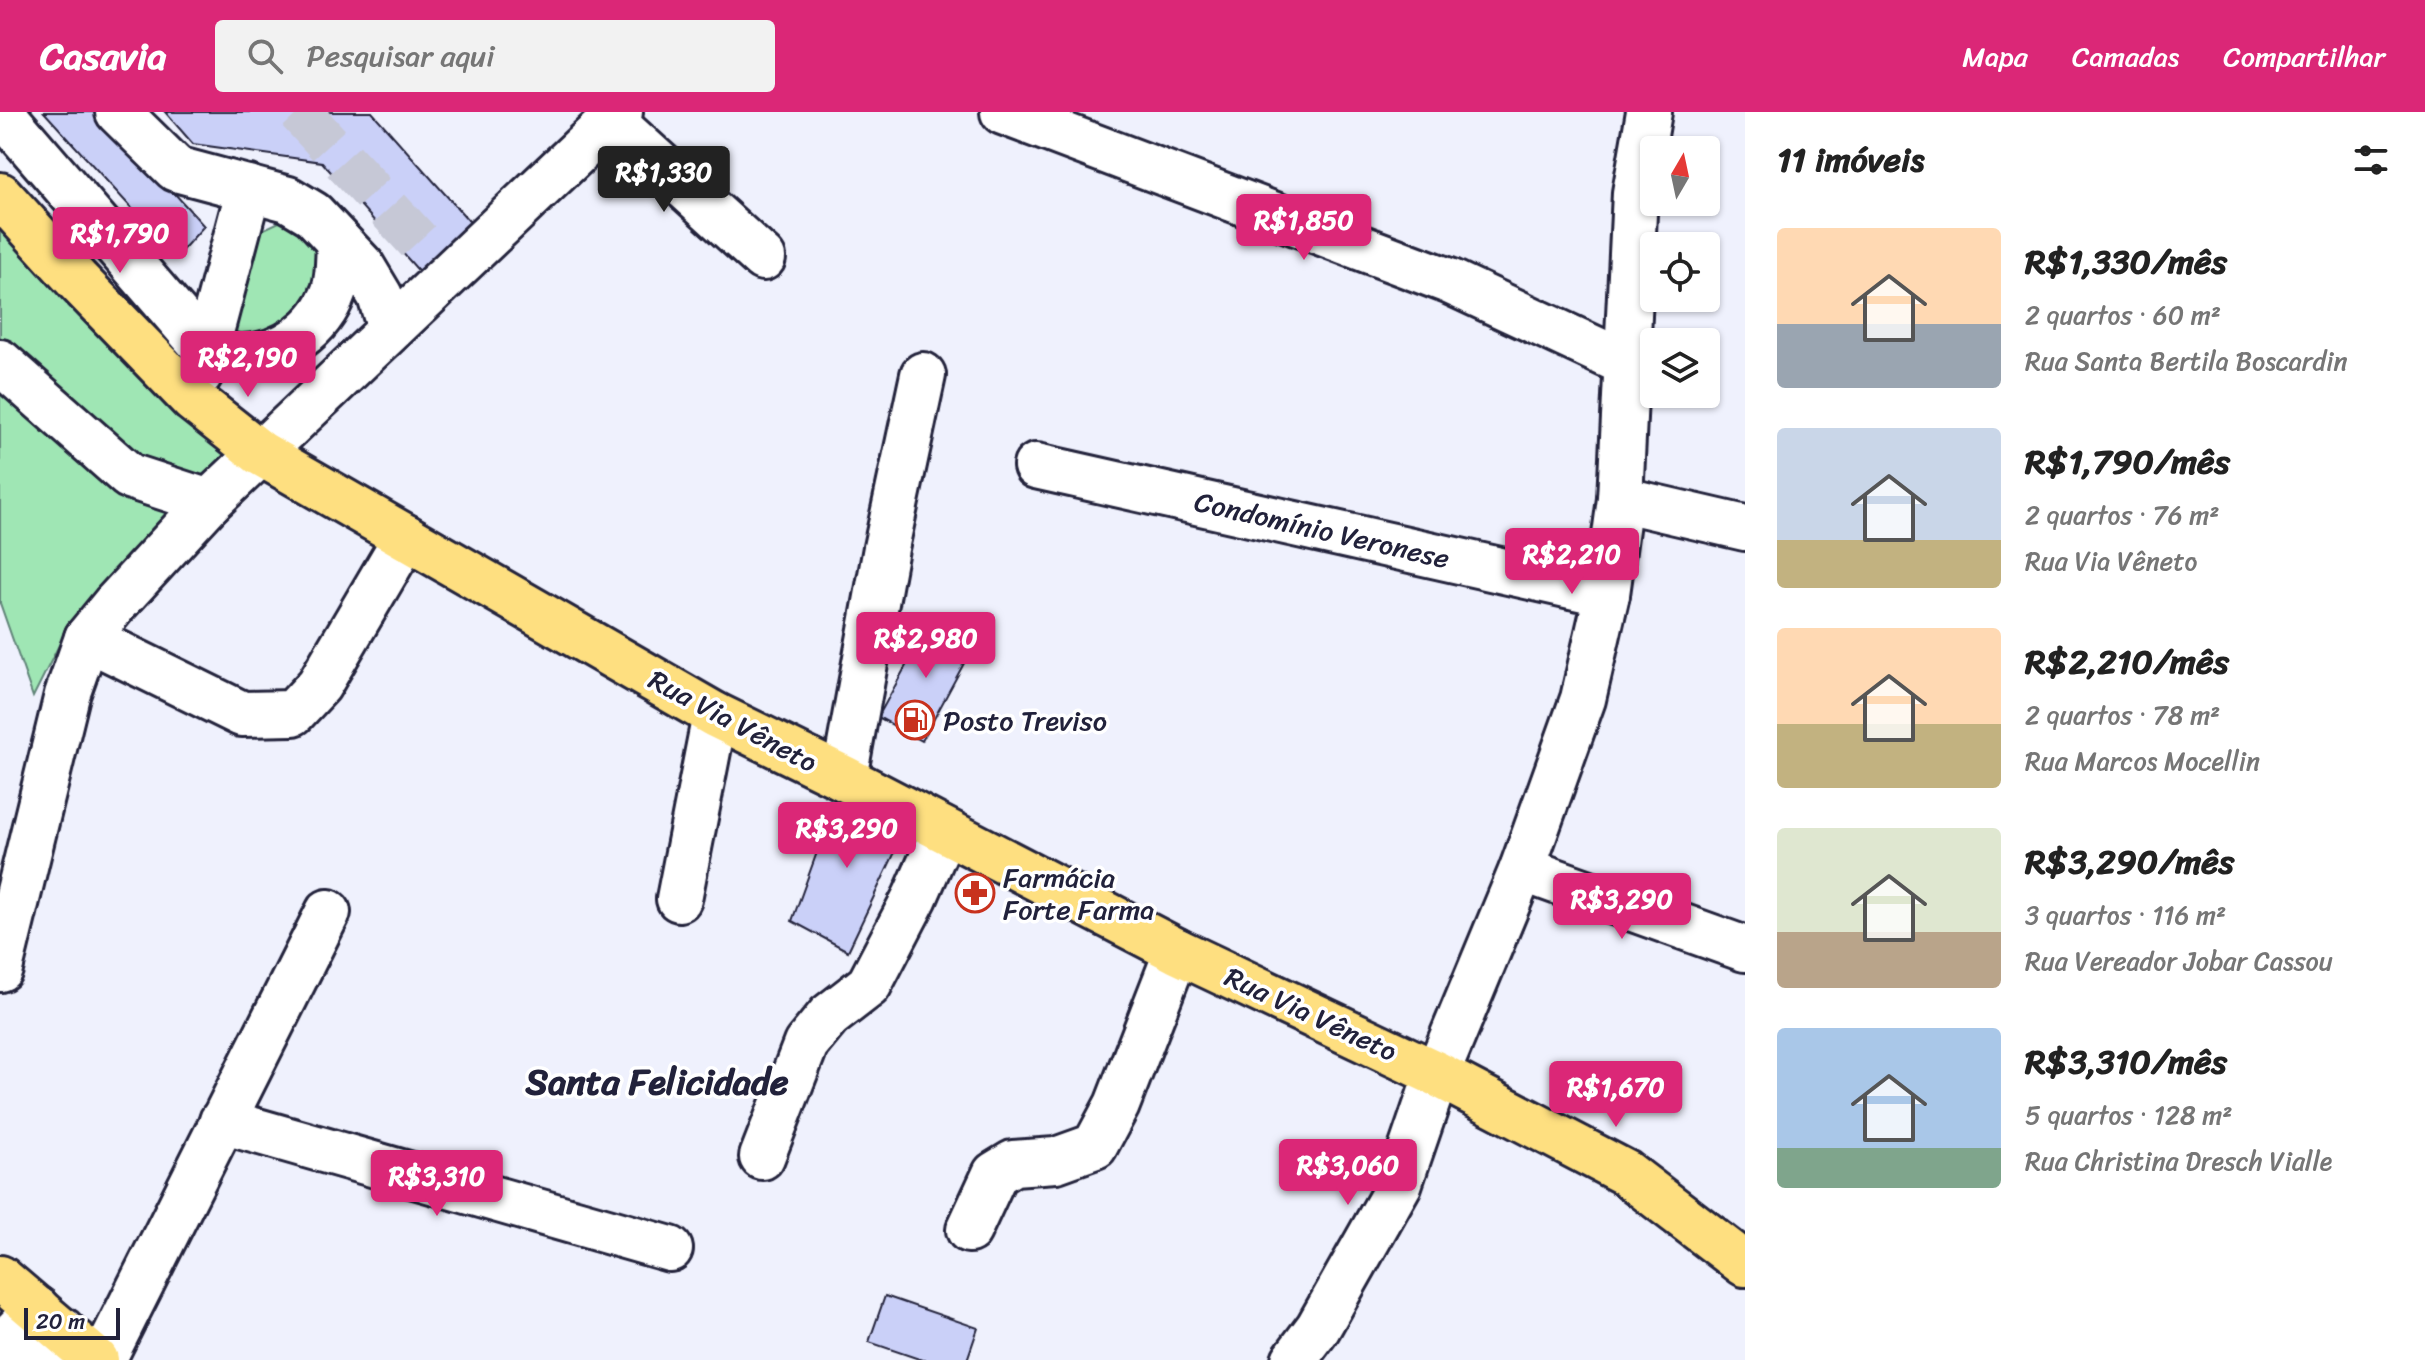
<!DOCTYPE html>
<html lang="pt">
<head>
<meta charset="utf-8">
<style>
  :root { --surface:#fff; --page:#f2f2f2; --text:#222; --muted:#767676; --accent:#db2777 }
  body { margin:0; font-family:Sriracha,sans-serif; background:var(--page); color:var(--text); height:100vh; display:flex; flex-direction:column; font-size:30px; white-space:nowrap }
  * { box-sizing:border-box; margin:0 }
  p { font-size:26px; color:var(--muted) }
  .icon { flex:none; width:44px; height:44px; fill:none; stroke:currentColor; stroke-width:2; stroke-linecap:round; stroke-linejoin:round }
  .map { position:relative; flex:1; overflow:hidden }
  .details { display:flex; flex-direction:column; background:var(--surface); width:680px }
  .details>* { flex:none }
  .needle { width:52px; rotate:9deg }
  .fabs { position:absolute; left:1640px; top:24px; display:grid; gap:16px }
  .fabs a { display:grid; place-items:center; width:80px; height:80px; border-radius:8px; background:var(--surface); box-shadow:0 2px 6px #0004; font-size:40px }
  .scale { position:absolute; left:24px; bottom:20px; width:96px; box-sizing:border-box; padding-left:8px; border:4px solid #22223b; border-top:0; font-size:22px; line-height:28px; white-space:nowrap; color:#22223b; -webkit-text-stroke:6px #fff; paint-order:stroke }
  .price { position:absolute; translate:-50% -68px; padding:0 18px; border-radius:8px; background:var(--accent); color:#fff; font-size:26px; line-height:52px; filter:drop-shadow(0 2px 4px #0008) }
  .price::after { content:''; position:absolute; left:50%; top:48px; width:24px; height:18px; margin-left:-12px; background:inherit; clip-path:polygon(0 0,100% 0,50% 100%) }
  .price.active { background:#222; color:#fff }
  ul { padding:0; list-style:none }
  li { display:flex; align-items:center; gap:24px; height:200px; padding:0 32px }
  li span { display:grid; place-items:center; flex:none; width:224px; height:160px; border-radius:8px; color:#555 }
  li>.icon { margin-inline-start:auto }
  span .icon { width:96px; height:96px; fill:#fffc; stroke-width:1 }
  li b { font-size:34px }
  h2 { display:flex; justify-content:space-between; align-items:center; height:96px; padding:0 32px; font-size:34px }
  header { display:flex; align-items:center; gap:48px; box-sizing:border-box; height:112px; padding:0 40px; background:var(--accent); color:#fff }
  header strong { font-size:38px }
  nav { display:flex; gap:44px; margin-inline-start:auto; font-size:28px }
  .search { width:560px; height:72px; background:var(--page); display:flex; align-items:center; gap:20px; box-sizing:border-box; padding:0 28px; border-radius:8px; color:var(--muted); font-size:30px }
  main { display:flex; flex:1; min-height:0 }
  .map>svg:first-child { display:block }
  .green { fill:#9fe6b4; stroke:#608478; stroke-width:2 }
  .building { fill:#cad0f8; stroke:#22223b; stroke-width:2 }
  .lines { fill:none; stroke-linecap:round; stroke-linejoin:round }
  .minor-tunnel { stroke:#c6c8d6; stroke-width:44; stroke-dasharray:44 22; stroke-linecap:butt }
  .minor-casing { stroke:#22223b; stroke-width:50 }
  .major-casing { stroke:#22223b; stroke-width:50 }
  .minor { stroke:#fff; stroke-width:44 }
  .major { stroke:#fedf80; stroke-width:44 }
  .labels { text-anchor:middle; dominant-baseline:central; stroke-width:7; stroke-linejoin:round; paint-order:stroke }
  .street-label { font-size:28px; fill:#22223b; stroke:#fff }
  .poi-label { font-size:28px; fill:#22223b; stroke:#fff; text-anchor:start }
  .district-label { font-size:36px; font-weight:bold; fill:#22223b; stroke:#fff }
</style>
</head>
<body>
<header>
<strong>Casavia</strong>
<div class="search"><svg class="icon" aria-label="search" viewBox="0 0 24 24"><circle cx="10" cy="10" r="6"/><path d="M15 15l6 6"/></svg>Pesquisar aqui</div>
<nav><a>Mapa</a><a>Camadas</a><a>Compartilhar</a></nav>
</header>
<main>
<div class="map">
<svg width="1745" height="1248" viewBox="0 0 1745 1248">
  <rect width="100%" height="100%" fill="#eff1fd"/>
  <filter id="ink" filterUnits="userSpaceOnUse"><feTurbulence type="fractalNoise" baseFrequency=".0125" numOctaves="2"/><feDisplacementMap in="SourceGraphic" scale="16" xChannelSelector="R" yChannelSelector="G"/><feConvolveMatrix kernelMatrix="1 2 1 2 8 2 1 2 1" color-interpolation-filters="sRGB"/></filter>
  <g filter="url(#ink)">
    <g class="green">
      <path d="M 0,102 L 233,343 L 72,507 L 33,585 L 0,491 Z"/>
      <path d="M 279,110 L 301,115 L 319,141 L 316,185 L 264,227 L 232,223 L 254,128 L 262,118 Z"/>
    </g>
    <g class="building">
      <path d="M 44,0 L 101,0 L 204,114 L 176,145 Z"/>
      <path d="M 165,0 L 372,0 L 477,118 L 424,165 L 322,50 L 193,32 Z"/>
      <path d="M 931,508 L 975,531 L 922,629 L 878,605 Z"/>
      <path d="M 840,677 L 906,717 L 848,839 L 792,809 Z"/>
      <path d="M 885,1184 L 978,1216 L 967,1248 L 922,1248 L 869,1230 Z"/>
    </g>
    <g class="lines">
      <path class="minor-tunnel" d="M 299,0 L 439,152"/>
      <defs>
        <g id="minor">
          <path d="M 1,0 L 207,239 C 218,241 232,245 243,245 C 283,244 321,216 334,179 C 339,163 338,146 339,130"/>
          <path d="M 118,0 L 176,57 L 288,87 L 313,102 L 362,154 L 380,184 L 390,217"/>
          <path d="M 1003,0 L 1449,169 L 1625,251"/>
          <path d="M 611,8 L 763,146"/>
          <path d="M 0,250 L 129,364 L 209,390"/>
          <path d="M 200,262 L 249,76"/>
          <path d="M 1036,354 L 1607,482"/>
          <path d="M 1620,387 L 1745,416"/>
          <path d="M 87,526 L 242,602 L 293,601 L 319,573 L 406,425"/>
          <path d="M 844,666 L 886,436 L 923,263"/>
          <path d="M 1522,757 L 1745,837"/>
          <path d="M 679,787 L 715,603"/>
          <path d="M 0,857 L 67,583 L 87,526 L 114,493 L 209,390 L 620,0"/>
          <path d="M 222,1009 L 670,1137"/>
          <path d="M 762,1045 L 806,932 L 829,904 L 869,873 L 915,785 L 944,719"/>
          <path d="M 969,1118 L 995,1062 L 1013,1051 L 1056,1048 L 1095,1034 L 1117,993 L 1177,839"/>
          <path d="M 0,1236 L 37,1197"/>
          <path d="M 36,1248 L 62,1218"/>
          <path d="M 103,1248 L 328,800"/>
          <path d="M 1294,1248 L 1318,1216 L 1399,1073 L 1437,962 L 1522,757 L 1583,587 L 1607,482 L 1620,387 L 1635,81 L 1649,0"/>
        </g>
        <g id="major">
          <path d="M 0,83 L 77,168 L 193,288 L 260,341 L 715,603 L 844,666 L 1177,839 L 1437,962 L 1626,1061 L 1745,1152"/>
          <path d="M 0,1166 L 96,1248"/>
        </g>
      </defs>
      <use href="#minor" class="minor-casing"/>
      <use href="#major" class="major-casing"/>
      <use href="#minor" class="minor"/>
      <use href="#major" class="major"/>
    </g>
  </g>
  <defs>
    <symbol id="fuel-ring" viewBox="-11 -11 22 22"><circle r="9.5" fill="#fff" stroke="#c8321e" stroke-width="1.5"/><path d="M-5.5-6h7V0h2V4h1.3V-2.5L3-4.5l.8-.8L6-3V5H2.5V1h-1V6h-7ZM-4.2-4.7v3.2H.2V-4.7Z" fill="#c8321e"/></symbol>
    <symbol id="pharmacy-ring" viewBox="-11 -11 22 22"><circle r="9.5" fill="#fff" stroke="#c8321e" stroke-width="1.5"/><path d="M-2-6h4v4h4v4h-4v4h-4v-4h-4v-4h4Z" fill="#c8321e"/></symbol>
  </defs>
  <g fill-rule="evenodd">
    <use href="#fuel-ring" x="893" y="586" width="44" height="44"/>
    <use href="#pharmacy-ring" x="953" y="759" width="44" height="44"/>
  </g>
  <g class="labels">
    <g class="street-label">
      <text transform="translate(1322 418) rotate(13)">Condomínio Veronese</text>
      <text transform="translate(733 609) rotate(28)">Rua Via Vêneto</text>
      <text transform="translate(1311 902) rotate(25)">Rua Via Vêneto</text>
    </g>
    <g class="poi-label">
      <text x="943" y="608">Posto Treviso</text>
      <text x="1003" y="765">Farmácia<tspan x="1003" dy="32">Forte Farma</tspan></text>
    </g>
    <g class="district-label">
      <text x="657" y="970">Santa Felicidade</text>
    </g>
  </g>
</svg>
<div class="fabs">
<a><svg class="needle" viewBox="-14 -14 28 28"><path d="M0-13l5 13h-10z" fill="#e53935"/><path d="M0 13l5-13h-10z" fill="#767676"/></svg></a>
<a><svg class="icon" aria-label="locate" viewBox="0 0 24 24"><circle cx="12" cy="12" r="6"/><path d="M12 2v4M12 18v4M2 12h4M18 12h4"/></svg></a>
<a><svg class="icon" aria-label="layers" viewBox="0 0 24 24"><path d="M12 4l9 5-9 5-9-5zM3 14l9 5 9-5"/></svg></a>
</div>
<div class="scale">20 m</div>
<b class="price active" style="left:664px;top:102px">R$1,330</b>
<b class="price" style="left:1304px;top:150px">R$1,850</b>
<b class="price" style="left:120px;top:163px">R$1,790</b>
<b class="price" style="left:248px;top:287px">R$2,190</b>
<b class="price" style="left:1572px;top:484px">R$2,210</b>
<b class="price" style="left:926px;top:568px">R$2,980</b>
<b class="price" style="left:847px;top:758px">R$3,290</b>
<b class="price" style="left:1622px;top:829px">R$3,290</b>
<b class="price" style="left:1616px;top:1017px">R$1,670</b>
<b class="price" style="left:1348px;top:1095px">R$3,060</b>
<b class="price" style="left:437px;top:1106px">R$3,310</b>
</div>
<section class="details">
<h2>11 imóveis<svg class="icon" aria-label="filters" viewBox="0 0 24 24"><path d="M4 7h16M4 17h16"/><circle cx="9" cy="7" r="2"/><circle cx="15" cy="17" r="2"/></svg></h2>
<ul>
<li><span style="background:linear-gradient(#ffd9b3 60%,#9aa5b1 0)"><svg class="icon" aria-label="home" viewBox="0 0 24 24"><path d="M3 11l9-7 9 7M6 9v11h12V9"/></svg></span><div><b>R$1,330/mês</b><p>2 quartos · 60 m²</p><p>Rua Santa Bertila Boscardin</p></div></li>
<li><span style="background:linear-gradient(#c9d6e8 70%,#c2b280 0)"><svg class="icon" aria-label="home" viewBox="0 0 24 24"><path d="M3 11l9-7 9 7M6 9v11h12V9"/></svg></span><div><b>R$1,790/mês</b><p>2 quartos · 76 m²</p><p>Rua Via Vêneto</p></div></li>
<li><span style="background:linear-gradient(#ffd9b3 60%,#c2b280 0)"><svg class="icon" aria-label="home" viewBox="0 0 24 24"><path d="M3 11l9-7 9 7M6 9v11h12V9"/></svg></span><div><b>R$2,210/mês</b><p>2 quartos · 78 m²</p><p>Rua Marcos Mocellin</p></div></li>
<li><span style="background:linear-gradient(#dfe7d0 65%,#b9a48a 0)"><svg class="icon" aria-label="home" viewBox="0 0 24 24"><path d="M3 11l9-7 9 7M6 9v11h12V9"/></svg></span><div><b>R$3,290/mês</b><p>3 quartos · 116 m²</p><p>Rua Vereador Jobar Cassou</p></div></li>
<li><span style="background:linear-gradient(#a9c7e8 75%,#7fa58c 0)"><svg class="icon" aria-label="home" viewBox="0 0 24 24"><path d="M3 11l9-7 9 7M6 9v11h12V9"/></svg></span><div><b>R$3,310/mês</b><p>5 quartos · 128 m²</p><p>Rua Christina Dresch Vialle</p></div></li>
</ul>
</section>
</main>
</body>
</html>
